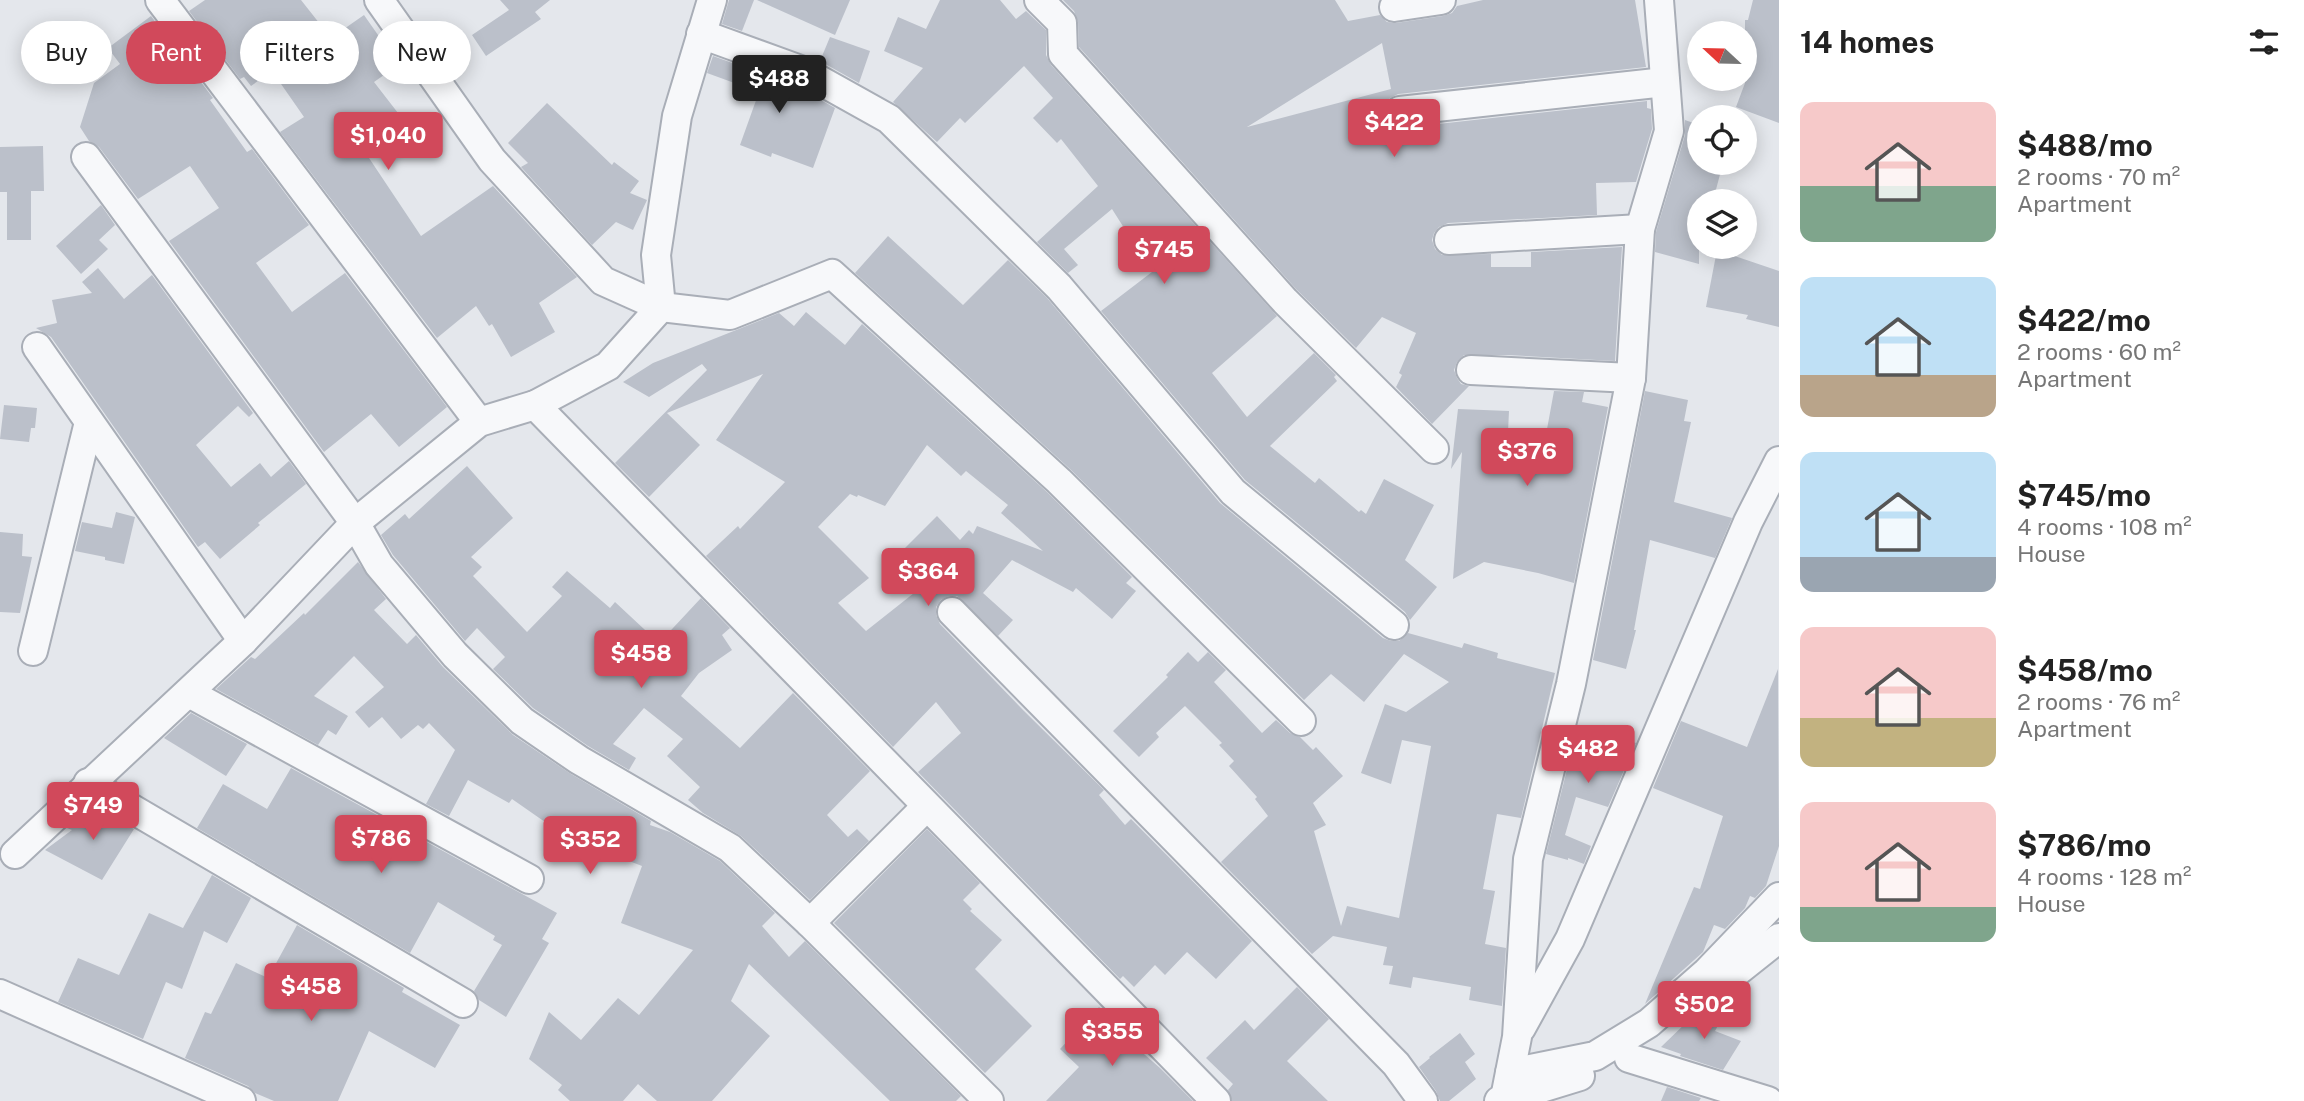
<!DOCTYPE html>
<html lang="en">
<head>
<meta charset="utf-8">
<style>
  :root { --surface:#fff; --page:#f6f6f6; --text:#222; --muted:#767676; --accent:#d1495b }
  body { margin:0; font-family:"Public Sans",sans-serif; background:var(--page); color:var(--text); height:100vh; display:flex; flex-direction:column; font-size:26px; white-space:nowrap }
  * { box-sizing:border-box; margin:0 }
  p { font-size:23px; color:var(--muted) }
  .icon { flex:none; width:38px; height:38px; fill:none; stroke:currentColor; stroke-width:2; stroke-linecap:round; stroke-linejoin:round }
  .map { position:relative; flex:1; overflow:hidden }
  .side { display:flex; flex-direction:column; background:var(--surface); width:525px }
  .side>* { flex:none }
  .top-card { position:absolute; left:21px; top:21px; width:665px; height:63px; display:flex; gap:14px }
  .needle { width:46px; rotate:292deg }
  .tools { position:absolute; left:1687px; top:21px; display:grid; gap:14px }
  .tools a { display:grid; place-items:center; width:70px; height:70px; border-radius:50%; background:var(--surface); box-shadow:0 4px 18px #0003; font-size:35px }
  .price { position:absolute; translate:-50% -60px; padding:0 16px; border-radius:7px; background:var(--accent); color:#fff; font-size:23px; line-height:46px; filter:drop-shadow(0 2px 4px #0008) }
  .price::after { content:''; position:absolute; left:50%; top:42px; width:21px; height:16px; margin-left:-10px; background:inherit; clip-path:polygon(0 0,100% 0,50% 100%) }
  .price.on { background:#222; color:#fff }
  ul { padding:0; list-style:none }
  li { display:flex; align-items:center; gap:21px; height:175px; padding:0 21px }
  li span { display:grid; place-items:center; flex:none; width:196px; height:140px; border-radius:14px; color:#555 }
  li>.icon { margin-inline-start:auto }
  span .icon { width:84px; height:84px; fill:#fffc; stroke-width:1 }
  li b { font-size:30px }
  h2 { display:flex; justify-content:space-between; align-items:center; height:84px; padding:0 21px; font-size:30px }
  .pill { padding:0 24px; border-radius:32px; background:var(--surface); box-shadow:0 4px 18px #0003; font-size:24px; line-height:63px }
  .pill.on { background:var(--accent); color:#fff }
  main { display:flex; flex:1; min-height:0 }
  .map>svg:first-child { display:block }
  .building { fill:#bbc0ca; fill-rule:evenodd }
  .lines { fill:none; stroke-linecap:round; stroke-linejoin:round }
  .minor-casing { stroke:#a9aeb7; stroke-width:32 }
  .minor { stroke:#f7f8fa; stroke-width:28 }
</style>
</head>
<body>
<main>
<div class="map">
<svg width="1779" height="1101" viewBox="0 0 1779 1101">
  <rect width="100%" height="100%" fill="#e4e7ec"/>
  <g class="building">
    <path d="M 205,0 L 301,0 L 331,38 L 364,15 L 392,55 L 387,59 L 394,68 L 374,82 L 398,113 L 385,123 L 396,138 L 369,158 L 421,236 L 493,186 L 577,277 L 539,303 L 555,332 L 511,357 L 492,324 L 489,326 L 476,306 L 437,338 L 280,132 L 304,117 L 272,71 L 251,86 L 244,77 L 240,79 L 189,11 Z"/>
    <path d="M 500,0 L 550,0 L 535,12 L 541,19 L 486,56 L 472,35 L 509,10 Z"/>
    <path d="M 729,0 L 754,0 L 742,31 L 722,24 Z"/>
    <path d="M 757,0 L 850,0 L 835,35 Z"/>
    <path d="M 940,0 L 1000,0 L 1016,19 L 1026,11 L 1046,30 L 1046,55 L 1051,65 L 1277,316 L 1212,373 L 1247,417 L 1314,353 L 1336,375 L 1334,377 L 1337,381 L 1270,446 L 1315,483 L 1319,478 L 1359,512 L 1361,510 L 1366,514 L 1384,479 L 1434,505 L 1405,560 L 1437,587 L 1410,620 L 1405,612 L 1245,480 L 1101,311 L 1152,272 L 1112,209 L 1064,249 L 1078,265 L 1068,273 L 1037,242 L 1098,186 L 1061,139 L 1057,143 L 1033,118 L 1053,98 L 1024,66 L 965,123 L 960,118 L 937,142 L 893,102 L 923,68 L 884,51 L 898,17 L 926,29 Z"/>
    <path d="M 1063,0 L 1335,0 L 1348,21 L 1380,15 L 1387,22 L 1396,23 L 1443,16 L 1452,13 L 1457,6 L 1483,0 L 1635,0 L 1646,67 L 1398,94 L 1390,98 L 1385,104 L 1383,112 L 1387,121 L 1394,126 L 1402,128 L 1647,101 L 1647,108 L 1651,109 L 1652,129 L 1636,182 L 1596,183 L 1597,215 L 1448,223 L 1439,227 L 1434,233 L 1432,240 L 1435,249 L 1442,255 L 1491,254 L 1491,267 L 1531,267 L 1531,252 L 1622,247 L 1615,361 L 1508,355 L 1464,355 L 1457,362 L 1454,370 L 1457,378 L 1461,384 L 1469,386 L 1432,424 L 1396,387 L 1402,375 L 1399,373 L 1416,333 L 1382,317 L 1356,348 L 1297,290 L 1079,47 L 1078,22 L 1074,11 ZM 1382,43 L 1391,89 L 1247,127 Z"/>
    <path d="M 1753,0 L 1779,0 L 1779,123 L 1736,107 L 1745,83 L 1745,20 L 1748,20 Z"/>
    <path d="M 151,16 L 213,98 L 210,100 L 247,152 L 252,149 L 309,225 L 256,263 L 292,312 L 345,273 L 447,407 L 399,447 L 371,414 L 324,452 L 169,241 L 219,208 L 190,166 L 138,199 L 99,147 L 89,141 L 80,127 L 94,83 L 120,64 L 108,48 Z"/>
    <path d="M 830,37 L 870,51 L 859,83 L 820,61 Z"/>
    <path d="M 713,56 L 796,86 L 835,108 L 813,168 L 772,153 L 771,157 L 740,145 L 759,92 L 707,73 Z"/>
    <path d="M 547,103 L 612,165 L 614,162 L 639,181 L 630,193 L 647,200 L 633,230 L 616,222 L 592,245 L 521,167 L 528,163 L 508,143 Z"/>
    <path d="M 1685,120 L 1699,125 L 1699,163 L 1723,163 L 1713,201 L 1699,201 L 1699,264 L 1655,252 L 1656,232 L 1685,135 Z"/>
    <path d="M 43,146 L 44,191 L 31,191 L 31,240 L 7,240 L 7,192 L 0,192 L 0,147 Z"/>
    <path d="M 101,205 L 115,225 L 99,240 L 108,249 L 81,274 L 56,246 Z"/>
    <path d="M 888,236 L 963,305 L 1008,260 L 1047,298 L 1220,503 L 1383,638 L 1391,641 L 1399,641 L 1408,633 L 1462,648 L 1464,643 L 1498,653 L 1497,658 L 1555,673 L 1521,818 L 1497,814 L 1483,889 L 1495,891 L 1485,944 L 1506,948 L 1502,1006 L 1469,1000 L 1471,987 L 1413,977 L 1411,988 L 1389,984 L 1393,966 L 1383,965 L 1387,947 L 1333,936 L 1312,954 L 1221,862 L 1268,816 L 1255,799 L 1257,797 L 1229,766 L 1234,761 L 1219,745 L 1222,743 L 1185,706 L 1156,733 L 1159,737 L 1139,757 L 1113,731 L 1168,677 L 1166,675 L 1188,652 L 1198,662 L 1208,652 L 1226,670 L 1214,682 L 1262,733 L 1276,720 L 1290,733 L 1300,737 L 1313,750 L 1316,747 L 1343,776 L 1313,803 L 1326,825 L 1314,831 L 1341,926 L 1347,906 L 1399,918 L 1431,746 L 1402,740 L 1391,784 L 1361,773 L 1385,704 L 1406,712 L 1449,682 L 1404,654 L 1364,702 L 1331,674 L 1304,700 L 1070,469 L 855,273 Z"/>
    <path d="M 1717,250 L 1779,271 L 1779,327 L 1746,319 L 1748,315 L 1706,307 Z"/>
    <path d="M 98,268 L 124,299 L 152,275 L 253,413 L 249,417 L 238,406 L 196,445 L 231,487 L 260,463 L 271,477 L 289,461 L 306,484 L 258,523 L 260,525 L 220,559 L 205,542 L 198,547 L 51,337 L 36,328 L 57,323 L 52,300 L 92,293 L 82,282 Z"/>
    <path d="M 806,312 L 845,345 L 862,324 L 1048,493 L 1132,577 L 1126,583 L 1136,591 L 1112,619 L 1076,588 L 1073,592 L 1012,560 L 983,593 L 1013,620 L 998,636 L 957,596 L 949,596 L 941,600 L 936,607 L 936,615 L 940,624 L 1023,710 L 1104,790 L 1099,795 L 1125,825 L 1131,819 L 1252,941 L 1216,979 L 1187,952 L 1165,975 L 1155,965 L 1134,987 L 1123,976 L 1120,979 L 918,772 L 961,733 L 936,702 L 893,747 L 706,556 L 738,526 L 740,529 L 785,482 L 716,440 L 763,374 L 667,413 L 700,445 L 649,497 L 615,463 L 707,370 L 702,364 L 649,397 L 623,382 L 653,363 L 779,313 L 794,326 ZM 927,445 L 961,476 L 966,471 L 1008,505 L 1001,513 L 1043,551 L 977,526 L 973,534 L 969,530 L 960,540 L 937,516 L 905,548 L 933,578 L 866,631 L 838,603 L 869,578 L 818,527 L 850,494 L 857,497 L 858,495 L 885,506 Z"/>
    <path d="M 1554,391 L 1584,392 L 1582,402 L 1608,407 L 1574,583 L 1538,573 L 1484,562 L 1453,579 L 1462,452 L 1451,469 L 1458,409 L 1509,411 L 1508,432 L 1545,440 Z"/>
    <path d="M 1645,391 L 1688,400 L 1684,421 L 1691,422 L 1674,502 L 1732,518 L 1715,558 L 1650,540 L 1634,630 L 1636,630 L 1626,669 L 1593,660 Z"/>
    <path d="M 4,405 L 37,408 L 35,428 L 31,428 L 29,442 L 0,439 Z"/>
    <path d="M 467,466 L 513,518 L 471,557 L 482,567 L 473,576 L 527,632 L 562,596 L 552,587 L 567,571 L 610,608 L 615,602 L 659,643 L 701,598 L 730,628 L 722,635 L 732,650 L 699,673 L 681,696 L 740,748 L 793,693 L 870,771 L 827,815 L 848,837 L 857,829 L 869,841 L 810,900 L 741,836 L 703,813 L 688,800 L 700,787 L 667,756 L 683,739 L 644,708 L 613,744 L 636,758 L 629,770 L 588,746 L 533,708 L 493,669 L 505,657 L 477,628 L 465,641 L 393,555 L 381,535 L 405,514 L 409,519 Z"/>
    <path d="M 116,512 L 135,517 L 124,564 L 105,560 L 105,557 L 75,551 L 82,522 L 112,528 Z"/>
    <path d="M 0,532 L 23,534 L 22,556 L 32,557 L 20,613 L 0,612 Z"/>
    <path d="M 358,562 L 386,599 L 374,610 L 407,644 L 416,635 L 443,667 L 513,735 L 571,774 L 651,821 L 650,825 L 670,832 L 720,861 L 775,913 L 762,926 L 789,957 L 805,941 L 961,1096 L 956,1101 L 890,1101 L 749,964 L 731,1001 L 770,1036 L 712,1101 L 657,1101 L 638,1084 L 623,1101 L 570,1101 L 558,1090 L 562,1085 L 529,1059 L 549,1012 L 581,1040 L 618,998 L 639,1015 L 693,950 L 621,923 L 642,866 L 580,842 L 578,845 L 512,799 L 509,803 L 468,780 L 449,816 L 426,804 L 455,750 L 429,723 L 423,729 L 418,725 L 401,739 L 382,717 L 369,728 L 355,712 L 384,687 L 354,656 L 314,696 L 348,716 L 336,735 L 328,730 L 318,745 L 216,689 L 251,657 L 255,659 L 304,613 L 305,615 Z"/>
    <path d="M 1778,669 L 1779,846 L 1766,886 L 1755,898 L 1750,896 L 1745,908 L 1725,929 L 1714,925 L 1703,952 L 1645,1004 L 1694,887 L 1700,889 L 1723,816 L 1653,788 L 1681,721 L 1747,747 Z"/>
    <path d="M 191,713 L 247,744 L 226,776 L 164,738 Z"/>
    <path d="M 1578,725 L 1636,743 L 1608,807 L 1576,797 L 1565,835 L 1591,846 L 1584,864 L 1568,858 L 1568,860 L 1546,854 Z"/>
    <path d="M 291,768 L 557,913 L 542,939 L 549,943 L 506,1017 L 479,1000 L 474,991 L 502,945 L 493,940 L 495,936 L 438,902 L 410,953 L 197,828 L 223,784 L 267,809 Z"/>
    <path d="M 92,805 L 134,829 L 102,880 L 45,850 L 72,830 L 67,828 Z"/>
    <path d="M 927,829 L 980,883 L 963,900 L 972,909 L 970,911 L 1002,940 L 975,969 L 1032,1026 L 985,1073 L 834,923 Z"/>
    <path d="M 212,875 L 251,898 L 227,943 L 204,931 L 182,989 L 166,982 L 143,1039 L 58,1002 L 78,958 L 119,975 L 149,913 L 183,928 Z"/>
    <path d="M 297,925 L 404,988 L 402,992 L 460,1025 L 435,1068 L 369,1031 L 338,1101 L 274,1101 L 255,1093 L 248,1086 L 185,1058 L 205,1012 L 211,1014 L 236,963 L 268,978 Z"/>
    <path d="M 1297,987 L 1329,1019 L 1287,1061 L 1328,1101 L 1232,1101 L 1228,1090 L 1233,1084 L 1206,1058 L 1245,1020 L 1254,1030 Z"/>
    <path d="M 1722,1005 L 1728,1007 L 1715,1031 L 1741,1041 L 1723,1070 L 1680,1056 L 1681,1054 L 1661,1047 L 1690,1019 L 1698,1020 L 1706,1017 Z"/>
    <path d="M 1099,1007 L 1124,1031 L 1121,1034 L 1160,1068 L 1193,1101 L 1046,1101 L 1079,1067 L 1060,1049 Z"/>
    <path d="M 1460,1033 L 1475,1054 L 1465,1062 L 1476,1079 L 1449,1101 L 1440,1101 L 1436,1091 L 1419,1067 L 1430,1058 L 1429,1057 Z"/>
    <path d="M 1667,1087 L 1701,1098 L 1699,1101 L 1661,1101 Z"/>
  </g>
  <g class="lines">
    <defs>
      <g id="minor">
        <path d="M 160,0 L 479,422"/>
        <path d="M 379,0 L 492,160 L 603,281 L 661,307 L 730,315 L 832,274 L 1059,481 L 1301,721"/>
        <path d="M 1039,0 L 1062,23 L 1063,54 L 1285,301 L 1434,449"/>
        <path d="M 1394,7 L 1441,0"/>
        <path d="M 701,34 L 803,71 L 889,119 L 1059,287 L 1233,492 L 1394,625"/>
        <path d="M 1400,111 L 1665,82"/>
        <path d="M 86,157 L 355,523 L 379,565 L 455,655 L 522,721 L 579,760 L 730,848 L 810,923 L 989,1101"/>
        <path d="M 1449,240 L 1640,229"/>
        <path d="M 37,347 L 243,641"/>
        <path d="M 1471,370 L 1631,378"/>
        <path d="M 535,405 L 1216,1101"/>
        <path d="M 952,612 L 1396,1064 L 1423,1101"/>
        <path d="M 33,651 L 89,422"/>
        <path d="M 189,693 L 529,879"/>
        <path d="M 88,783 L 463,1003"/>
        <path d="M 15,854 L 243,641 L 355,523 L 479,422 L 535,405 L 608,366 L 661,307 L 656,255 L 677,116 L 712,0"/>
        <path d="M 810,923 L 926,807"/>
        <path d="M 0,994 L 241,1101"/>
        <path d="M 1696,1004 L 1779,938"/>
        <path d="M 1521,1028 L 1570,939 L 1748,522 L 1779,461"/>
        <path d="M 1629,1058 L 1768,1101"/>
        <path d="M 1510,1073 L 1595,1056 L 1649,1023 L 1707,972 L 1779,897"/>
        <path d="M 1505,1098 L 1517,1037 L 1528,859 L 1571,684 L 1631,378 L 1640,229 L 1669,131 L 1659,0"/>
        <path d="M 1499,1101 L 1580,1076"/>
      </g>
    </defs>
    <use href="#minor" class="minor-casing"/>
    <use href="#minor" class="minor"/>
  </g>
</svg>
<div class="tools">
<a><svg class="needle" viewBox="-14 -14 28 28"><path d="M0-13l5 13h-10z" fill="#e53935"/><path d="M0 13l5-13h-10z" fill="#767676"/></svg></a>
<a><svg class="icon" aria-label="locate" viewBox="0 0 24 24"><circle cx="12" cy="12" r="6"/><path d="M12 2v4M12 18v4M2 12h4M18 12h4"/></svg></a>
<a><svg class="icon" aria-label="layers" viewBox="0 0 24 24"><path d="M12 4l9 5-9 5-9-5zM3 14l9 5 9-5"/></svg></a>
</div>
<b class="price on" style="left:779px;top:115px">$488</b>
<b class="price" style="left:1394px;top:159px">$422</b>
<b class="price" style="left:388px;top:172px">$1,040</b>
<b class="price" style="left:1164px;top:286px">$745</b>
<b class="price" style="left:1527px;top:488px">$376</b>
<b class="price" style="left:928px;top:608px">$364</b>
<b class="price" style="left:641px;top:690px">$458</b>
<b class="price" style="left:1588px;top:785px">$482</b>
<b class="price" style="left:93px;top:842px">$749</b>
<b class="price" style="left:381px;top:875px">$786</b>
<b class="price" style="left:590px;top:876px">$352</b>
<b class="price" style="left:311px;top:1023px">$458</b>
<b class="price" style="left:1704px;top:1041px">$502</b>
<b class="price" style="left:1112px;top:1068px">$355</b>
<div class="top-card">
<a class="pill">Buy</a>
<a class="pill on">Rent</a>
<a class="pill">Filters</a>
<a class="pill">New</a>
</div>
</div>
<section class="side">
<h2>14 homes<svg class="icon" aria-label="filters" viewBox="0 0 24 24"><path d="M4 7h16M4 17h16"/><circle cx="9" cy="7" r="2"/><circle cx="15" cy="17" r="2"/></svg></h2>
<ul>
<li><span style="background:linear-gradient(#f6c9c9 60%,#7fa58c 0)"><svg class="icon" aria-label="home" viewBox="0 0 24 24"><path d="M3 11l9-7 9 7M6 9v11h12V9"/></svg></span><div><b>$488/mo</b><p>2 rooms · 70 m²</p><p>Apartment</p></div></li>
<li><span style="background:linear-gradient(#bfe0f5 70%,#b9a48a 0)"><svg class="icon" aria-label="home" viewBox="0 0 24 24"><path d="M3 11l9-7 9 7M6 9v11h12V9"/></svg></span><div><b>$422/mo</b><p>2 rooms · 60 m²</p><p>Apartment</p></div></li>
<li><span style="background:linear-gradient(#bfe0f5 75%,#9aa5b1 0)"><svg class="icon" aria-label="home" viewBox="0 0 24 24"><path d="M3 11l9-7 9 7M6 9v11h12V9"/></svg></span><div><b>$745/mo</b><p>4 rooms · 108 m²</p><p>House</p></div></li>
<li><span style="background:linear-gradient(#f6c9c9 65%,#c2b280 0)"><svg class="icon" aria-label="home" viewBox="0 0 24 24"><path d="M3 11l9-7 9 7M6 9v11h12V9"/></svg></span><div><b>$458/mo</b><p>2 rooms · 76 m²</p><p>Apartment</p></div></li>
<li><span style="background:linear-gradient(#f6c9c9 75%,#7fa58c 0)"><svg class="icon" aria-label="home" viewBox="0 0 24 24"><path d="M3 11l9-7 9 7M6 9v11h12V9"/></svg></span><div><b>$786/mo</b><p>4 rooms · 128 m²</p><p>House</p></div></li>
</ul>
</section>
</main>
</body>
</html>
